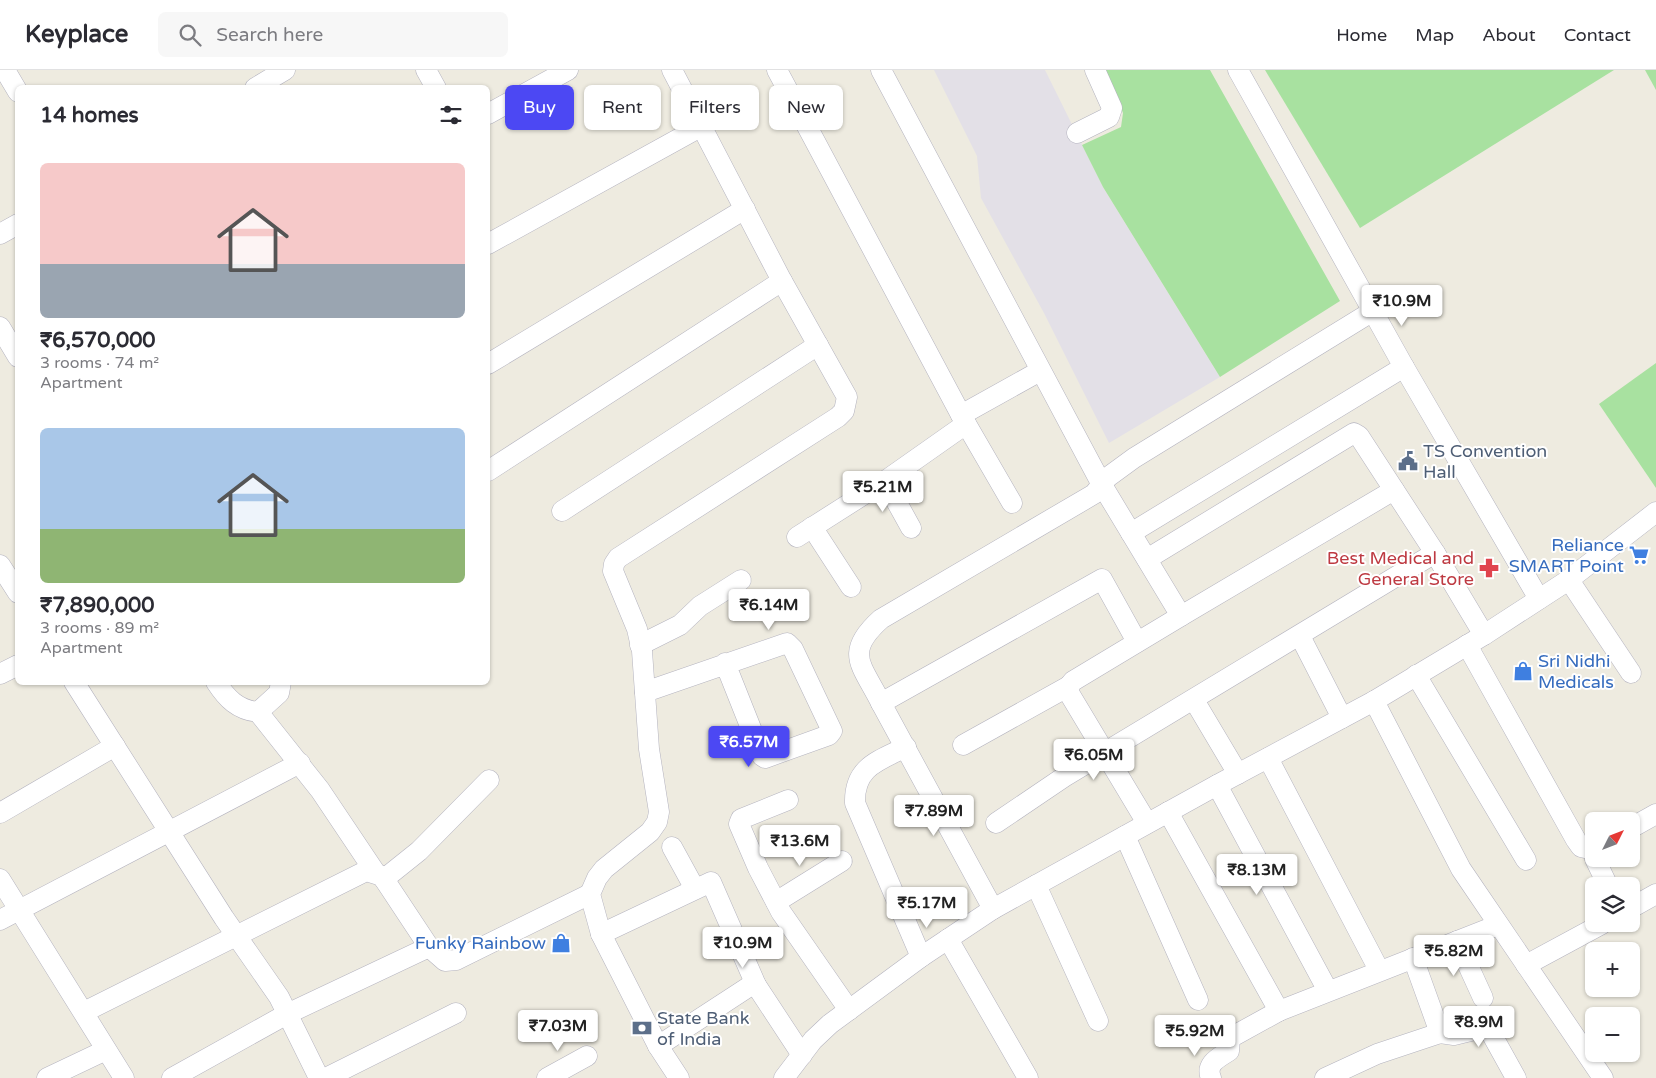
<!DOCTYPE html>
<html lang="en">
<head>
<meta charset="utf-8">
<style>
  :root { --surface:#fff; --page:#f7f7f7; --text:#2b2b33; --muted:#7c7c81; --line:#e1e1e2; --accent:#4c48f3 }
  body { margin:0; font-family:"Varela Round",sans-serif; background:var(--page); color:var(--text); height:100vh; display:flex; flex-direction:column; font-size:19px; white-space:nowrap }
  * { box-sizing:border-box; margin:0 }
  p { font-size:16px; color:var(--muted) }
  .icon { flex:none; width:28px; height:28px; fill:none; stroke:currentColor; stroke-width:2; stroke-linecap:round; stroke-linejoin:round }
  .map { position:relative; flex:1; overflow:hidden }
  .details { position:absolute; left:15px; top:15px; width:475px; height:600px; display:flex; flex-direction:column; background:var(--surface); border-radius:8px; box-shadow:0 1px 4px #0004 }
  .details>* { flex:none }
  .banner { position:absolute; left:505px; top:15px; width:475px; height:45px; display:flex; gap:10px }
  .needle { width:32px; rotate:48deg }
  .controls { position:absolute; left:1585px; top:742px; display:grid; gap:10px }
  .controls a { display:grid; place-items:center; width:55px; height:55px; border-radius:8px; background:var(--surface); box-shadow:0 1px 4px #0004; font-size:25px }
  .price { position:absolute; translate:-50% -42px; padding:0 11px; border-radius:5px; background:#fff; color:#222; font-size:16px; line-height:32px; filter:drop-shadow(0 1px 2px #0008) }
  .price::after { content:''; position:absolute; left:50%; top:30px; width:15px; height:11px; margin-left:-8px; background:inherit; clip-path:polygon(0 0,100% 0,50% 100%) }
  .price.current { background:var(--accent); color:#fff }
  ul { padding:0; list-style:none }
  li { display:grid; align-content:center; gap:10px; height:265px; padding:0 25px }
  li span { display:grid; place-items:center; height:155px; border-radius:8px; color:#555 }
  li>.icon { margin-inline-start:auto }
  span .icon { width:90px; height:90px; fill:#fffc; stroke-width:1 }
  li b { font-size:21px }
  h2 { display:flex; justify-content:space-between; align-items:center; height:60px; padding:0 25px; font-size:21px }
  .chip { padding:0 18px; border-radius:8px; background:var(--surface); box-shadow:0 1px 4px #0004; font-size:18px; line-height:45px }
  .chip.current { background:var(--accent); color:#fff }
  header { display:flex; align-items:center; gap:30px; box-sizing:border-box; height:70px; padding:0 25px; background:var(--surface); border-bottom:1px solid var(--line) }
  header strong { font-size:24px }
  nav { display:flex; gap:28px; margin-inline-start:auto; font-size:18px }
  .search { width:350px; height:45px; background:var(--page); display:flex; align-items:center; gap:12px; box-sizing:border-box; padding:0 18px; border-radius:8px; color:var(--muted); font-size:19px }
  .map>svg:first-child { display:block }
  .industrial { fill:#e3e0e7 }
  .green { fill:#a8e1a0 }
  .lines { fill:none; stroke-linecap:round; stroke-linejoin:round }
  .minor-casing { stroke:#b4b3bf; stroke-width:21 }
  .minor { stroke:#fff; stroke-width:20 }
  .labels { text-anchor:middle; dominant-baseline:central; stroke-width:4; stroke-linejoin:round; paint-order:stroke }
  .service-label { font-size:18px; fill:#4e5e75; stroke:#fff; text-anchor:start }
  .shop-label { font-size:18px; fill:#366cbe; stroke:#fff; text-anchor:end }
  .health-label { font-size:18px; fill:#be3a42; stroke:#fff; text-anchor:end }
</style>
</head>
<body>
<header>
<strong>Keyplace</strong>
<div class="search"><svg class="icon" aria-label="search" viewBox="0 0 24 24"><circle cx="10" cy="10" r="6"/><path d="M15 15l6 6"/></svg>Search here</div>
<nav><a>Home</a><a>Map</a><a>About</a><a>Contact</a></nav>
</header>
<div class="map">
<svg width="1656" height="1008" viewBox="0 0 1656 1008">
  <rect width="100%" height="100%" fill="#eeebe0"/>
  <path class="industrial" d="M 934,0 L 1045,0 L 1103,117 L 1220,307 L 1109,373 L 1044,243 L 981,128 L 977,86 Z"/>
  <g class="green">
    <path d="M 1105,0 L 1210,0 L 1340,231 L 1220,307 L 1103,117 L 1082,75 L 1121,57 L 1123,43 Z"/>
    <path d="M 1265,0 L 1614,0 L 1360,158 Z"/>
    <path d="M 1645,0 L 1656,0 L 1656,20 Z"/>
    <path d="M 1656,293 L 1656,418 L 1599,334 Z"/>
  </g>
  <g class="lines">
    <defs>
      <g id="minor">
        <path d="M 5,0 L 18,22"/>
        <path d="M 426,0 L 436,18"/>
        <path d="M 672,0 L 782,211 L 847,327 L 844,341 L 838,347 L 618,488 L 614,494 L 613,501 L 637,559 L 642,581 L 649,679 L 659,742 L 657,752 L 650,762 L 604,799 L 597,808 L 590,824 L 601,864 L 658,976 L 679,1008"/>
        <path d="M 777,0 L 961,345 L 1012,433"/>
        <path d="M 881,0 L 1102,415 L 1181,546 L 1073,611 L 1069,616 L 1069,623 L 1147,753"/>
        <path d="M 1238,0 L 1404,297 L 1539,529"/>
        <path d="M 255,18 L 285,0"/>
        <path d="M 488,44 L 568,0"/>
        <path d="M 1077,63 L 1109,47 L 1112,38 L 1095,0"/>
        <path d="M 0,164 L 18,154"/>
        <path d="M 488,174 L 702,56"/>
        <path d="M 0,257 L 18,287"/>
        <path d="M 488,294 L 745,139"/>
        <path d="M 961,345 L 1040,301"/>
        <path d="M 488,401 L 782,211"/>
        <path d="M 885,411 L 911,458"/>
        <path d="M 562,441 L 818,275"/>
        <path d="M 812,457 L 851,517"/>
        <path d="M 1131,463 L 1404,297"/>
        <path d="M 797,467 L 885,411 L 966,354"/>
        <path d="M 1147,489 L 1354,363 L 1359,366 L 1435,483 L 1484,565"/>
        <path d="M 0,495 L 18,523"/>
        <path d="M 1569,510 L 1631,603"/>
        <path d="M 1181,546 L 1394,420"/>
        <path d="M 1300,566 L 1342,648"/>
        <path d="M 640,575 L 680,555 L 700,536 L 741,510"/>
        <path d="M 1467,575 L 1576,770 L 1581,777 L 1594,780"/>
        <path d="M 0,604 L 18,595"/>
        <path d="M 1416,605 L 1526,790"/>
        <path d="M 74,612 L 224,848 L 279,927 L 319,1008"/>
        <path d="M 216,612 C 227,629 238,640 258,642 L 320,720 L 375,802"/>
        <path d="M 645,622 L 787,573 L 793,579 L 832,661 L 829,665 L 765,688 L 762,686 L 725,593"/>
        <path d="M 1194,630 L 1238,704"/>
        <path d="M 1374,631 L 1461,799 L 1603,1008"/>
        <path d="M 881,633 C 862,595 843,583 881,549 L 1094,424 L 1108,407 L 1134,388 L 1373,241"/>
        <path d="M 258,642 L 279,623 L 281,612"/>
        <path d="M 963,675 L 1069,616"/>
        <path d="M 906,677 C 878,691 854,697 855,733 L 921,887"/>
        <path d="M 1268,688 L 1379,900"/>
        <path d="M 1217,715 L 1328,921"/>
        <path d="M 788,730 L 741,749 L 739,754 L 758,798 L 781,842 L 849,940"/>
        <path d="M 1168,742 L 1279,941"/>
        <path d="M 0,743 L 115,676"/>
        <path d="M 996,753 L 1064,707 L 1435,483"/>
        <path d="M 1631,758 L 1656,744"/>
        <path d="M 1125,766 L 1198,930"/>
        <path d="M 672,777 L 695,819"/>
        <path d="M 1595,789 L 1608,816"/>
        <path d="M 0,809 L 124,1008"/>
        <path d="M 384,809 L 419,781 L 489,710"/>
        <path d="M 1036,815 L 1098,951"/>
        <path d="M 776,832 L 842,791"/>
        <path d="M 1631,838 L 1656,824"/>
        <path d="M 993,839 L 881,633 L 1102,509 L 1137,572"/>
        <path d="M 0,850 L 300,693"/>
        <path d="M 601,864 L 711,812 L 756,915"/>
        <path d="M 948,869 L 1028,1008"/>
        <path d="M 1457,871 L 1483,928"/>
        <path d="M 1526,895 L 1602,854"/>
        <path d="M 84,942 L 366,801 L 382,806 L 429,877 L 445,891 L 456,890 L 590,824"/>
        <path d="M 1440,963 L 1454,965 L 1483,958 L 1491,963 L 1516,1008"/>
        <path d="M 658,976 L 753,914 L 756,915 L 802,985"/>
        <path d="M 47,1008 L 106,980"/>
        <path d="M 172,1008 L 287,944 L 429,877"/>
        <path d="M 326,1008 L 456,943"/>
        <path d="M 547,1008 L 587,986"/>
        <path d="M 784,1008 L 813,970 L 830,954 L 921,887 L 993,839 L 1217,715 L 1374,631 L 1484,565 L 1567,511 L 1656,442"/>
        <path d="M 1211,1008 C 1205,994 1218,988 1229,981 L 1230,968 L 1279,941 L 1498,855"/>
        <path d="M 1325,1008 L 1377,984 L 1440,963 L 1413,888"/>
      </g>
    </defs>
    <use href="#minor" class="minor-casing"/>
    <use href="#minor" class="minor"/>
  </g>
  <defs>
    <symbol id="civic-bare" viewBox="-9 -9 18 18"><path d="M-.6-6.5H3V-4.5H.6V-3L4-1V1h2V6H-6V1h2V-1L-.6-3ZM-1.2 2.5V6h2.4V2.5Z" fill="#5c6f8a" stroke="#fff" stroke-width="2.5" paint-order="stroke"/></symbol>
    <symbol id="supermarket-bare" viewBox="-9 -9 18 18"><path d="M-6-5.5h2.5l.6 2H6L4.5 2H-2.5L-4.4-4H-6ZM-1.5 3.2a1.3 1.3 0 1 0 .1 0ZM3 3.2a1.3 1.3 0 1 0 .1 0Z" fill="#3f7fe0" stroke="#fff" stroke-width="2.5" paint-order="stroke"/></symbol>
    <symbol id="pharmacy-bare" viewBox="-9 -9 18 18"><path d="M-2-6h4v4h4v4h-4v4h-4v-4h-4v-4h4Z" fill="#e0444e" stroke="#fff" stroke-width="2.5" paint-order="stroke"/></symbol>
    <symbol id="shop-bare" viewBox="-9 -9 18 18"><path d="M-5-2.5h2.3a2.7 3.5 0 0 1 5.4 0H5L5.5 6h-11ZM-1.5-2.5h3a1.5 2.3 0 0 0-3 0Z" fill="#3f7fe0" stroke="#fff" stroke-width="2.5" paint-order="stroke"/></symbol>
    <symbol id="bank-bare" viewBox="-9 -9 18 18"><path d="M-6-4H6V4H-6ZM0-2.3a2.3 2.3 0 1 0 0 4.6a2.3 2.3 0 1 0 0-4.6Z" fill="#5c6f8a" stroke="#fff" stroke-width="2.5" paint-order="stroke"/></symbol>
  </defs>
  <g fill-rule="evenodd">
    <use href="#civic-bare" x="1394" y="377" width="28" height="28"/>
    <use href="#supermarket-bare" x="1625" y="471" width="28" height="28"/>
    <use href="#pharmacy-bare" x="1475" y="484" width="28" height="28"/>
    <use href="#shop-bare" x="1509" y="587" width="28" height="28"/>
    <use href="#shop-bare" x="547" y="859" width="28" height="28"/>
    <use href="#bank-bare" x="628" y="944" width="28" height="28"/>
  </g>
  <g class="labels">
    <g class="service-label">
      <text x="1423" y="381">TS Convention<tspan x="1423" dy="21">Hall</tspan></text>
      <text x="657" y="948">State Bank<tspan x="657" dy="21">of India</tspan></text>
    </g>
    <g class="shop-label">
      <text x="1624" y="475">Reliance<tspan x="1624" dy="21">SMART Point</tspan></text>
      <text x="1538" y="591" text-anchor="start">Sri Nidhi<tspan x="1538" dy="21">Medicals</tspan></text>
      <text x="546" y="873">Funky Rainbow</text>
    </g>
    <g class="health-label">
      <text x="1474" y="488">Best Medical and<tspan x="1474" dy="21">General Store</tspan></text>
    </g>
  </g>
</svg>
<div class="controls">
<a><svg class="needle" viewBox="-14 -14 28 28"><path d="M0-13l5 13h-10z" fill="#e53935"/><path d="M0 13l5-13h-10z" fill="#7c7c81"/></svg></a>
<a><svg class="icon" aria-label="layers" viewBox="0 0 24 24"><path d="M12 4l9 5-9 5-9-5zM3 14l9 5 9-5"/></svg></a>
<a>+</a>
<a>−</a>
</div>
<b class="price" style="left:1402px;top:257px">₹10.9M</b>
<b class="price" style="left:883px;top:443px">₹5.21M</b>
<b class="price" style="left:769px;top:561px">₹6.14M</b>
<b class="price current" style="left:749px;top:698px">₹6.57M</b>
<b class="price" style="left:1094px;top:711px">₹6.05M</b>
<b class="price" style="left:934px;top:767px">₹7.89M</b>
<b class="price" style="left:800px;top:797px">₹13.6M</b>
<b class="price" style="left:1257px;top:826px">₹8.13M</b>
<b class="price" style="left:927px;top:859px">₹5.17M</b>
<b class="price" style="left:743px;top:899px">₹10.9M</b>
<b class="price" style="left:1454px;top:907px">₹5.82M</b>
<b class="price" style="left:1479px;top:978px">₹8.9M</b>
<b class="price" style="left:558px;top:982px">₹7.03M</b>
<b class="price" style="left:1195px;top:987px">₹5.92M</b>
<div class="banner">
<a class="chip current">Buy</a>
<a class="chip">Rent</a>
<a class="chip">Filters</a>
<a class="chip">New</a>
</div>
<section class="details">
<h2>14 homes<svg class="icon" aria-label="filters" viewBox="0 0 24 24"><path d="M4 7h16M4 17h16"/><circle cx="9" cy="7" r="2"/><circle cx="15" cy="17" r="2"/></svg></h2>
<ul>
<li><span style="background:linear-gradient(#f6c9c9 65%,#9aa5b1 0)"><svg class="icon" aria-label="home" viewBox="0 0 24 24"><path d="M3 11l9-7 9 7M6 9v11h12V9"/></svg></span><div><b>₹6,570,000</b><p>3 rooms · 74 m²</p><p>Apartment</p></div></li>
<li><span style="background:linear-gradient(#a9c7e8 65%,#8fb573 0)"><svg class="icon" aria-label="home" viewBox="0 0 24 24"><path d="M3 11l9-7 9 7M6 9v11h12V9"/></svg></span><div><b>₹7,890,000</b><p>3 rooms · 89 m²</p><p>Apartment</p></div></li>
</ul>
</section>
</div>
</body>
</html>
